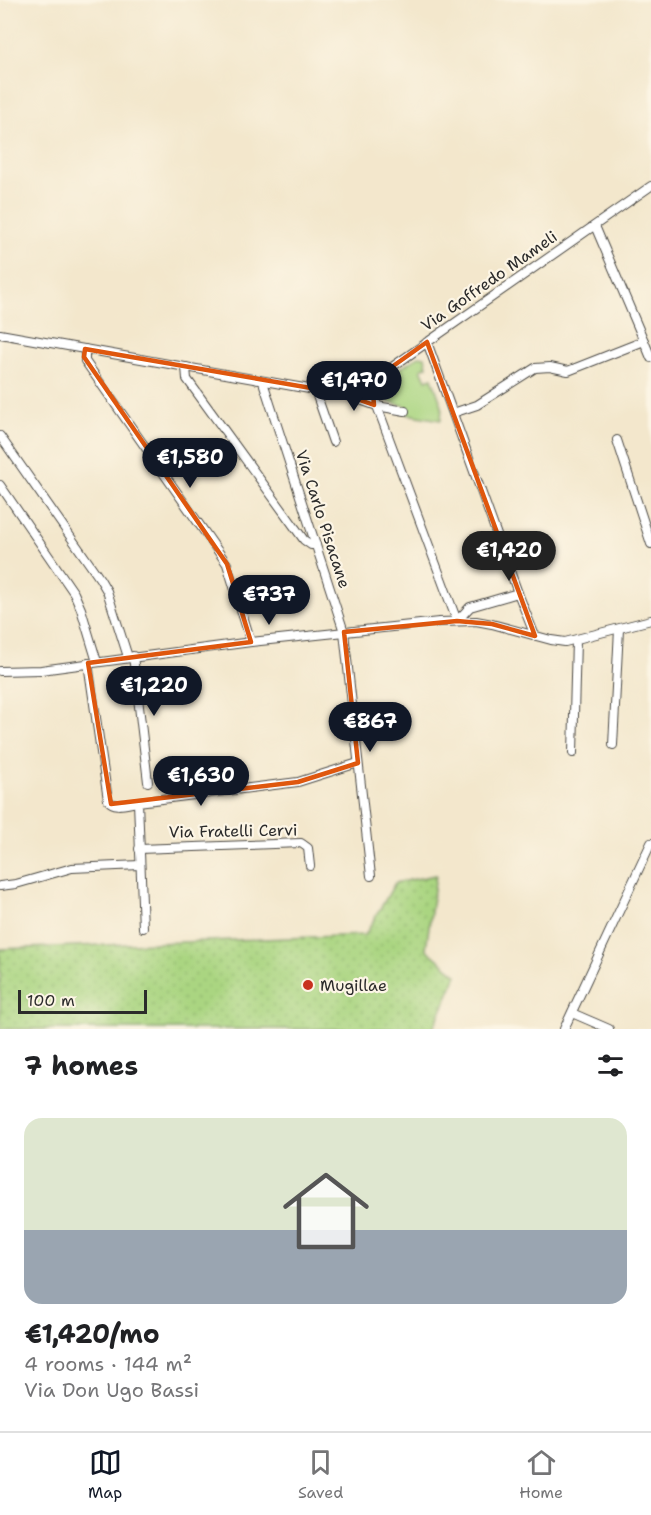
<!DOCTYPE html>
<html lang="en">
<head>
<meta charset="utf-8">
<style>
  :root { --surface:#fff; --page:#f6f6f6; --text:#202124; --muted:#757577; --line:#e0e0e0; --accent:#111827 }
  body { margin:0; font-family:"Shantell Sans",sans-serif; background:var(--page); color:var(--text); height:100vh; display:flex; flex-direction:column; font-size:22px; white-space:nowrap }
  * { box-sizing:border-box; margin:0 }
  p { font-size:20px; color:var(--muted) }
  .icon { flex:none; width:33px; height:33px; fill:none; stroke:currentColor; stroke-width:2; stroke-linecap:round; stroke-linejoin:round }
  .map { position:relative; height:1029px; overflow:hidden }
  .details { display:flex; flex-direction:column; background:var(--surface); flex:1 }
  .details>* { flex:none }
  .scale { position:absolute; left:18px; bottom:15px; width:129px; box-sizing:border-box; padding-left:6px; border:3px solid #2b2b2b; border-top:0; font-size:16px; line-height:21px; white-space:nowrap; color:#2b2b2b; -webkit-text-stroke:4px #fcf5e5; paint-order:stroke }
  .price { position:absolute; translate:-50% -51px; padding:0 14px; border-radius:21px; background:var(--accent); color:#fff; font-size:20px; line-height:39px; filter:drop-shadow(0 2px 3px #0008) }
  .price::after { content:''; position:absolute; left:50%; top:36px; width:18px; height:14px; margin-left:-9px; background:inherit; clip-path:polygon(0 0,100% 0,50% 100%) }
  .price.on { background:#222; color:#fff }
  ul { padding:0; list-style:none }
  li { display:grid; align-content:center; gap:12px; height:318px; padding:0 24px }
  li+li { border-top:2px solid var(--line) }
  li span { display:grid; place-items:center; height:186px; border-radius:18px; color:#555 }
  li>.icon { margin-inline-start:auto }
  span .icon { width:108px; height:108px; fill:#fffc; stroke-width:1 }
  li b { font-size:26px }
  h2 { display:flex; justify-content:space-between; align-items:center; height:72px; padding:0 24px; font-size:26px }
  .menu { display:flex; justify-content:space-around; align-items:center; height:84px; border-top:2px solid var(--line); background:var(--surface); font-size:16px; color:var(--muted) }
  .menu a { display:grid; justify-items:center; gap:3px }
  .menu .on { color:var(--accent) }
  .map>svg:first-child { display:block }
  .grass { fill:url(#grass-dots); stroke:#6a8056; stroke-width:1.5 }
  .park { fill:#aad581; stroke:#6a8056; stroke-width:1.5 }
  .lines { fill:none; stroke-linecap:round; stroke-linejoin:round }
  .minor-casing { stroke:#494743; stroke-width:10 }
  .minor { stroke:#fff; stroke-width:8 }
  .marked { fill:none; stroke:#df570e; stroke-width:4.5; stroke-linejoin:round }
  .poi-dot { fill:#c8321e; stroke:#fcf5e5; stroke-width:2 }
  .labels { text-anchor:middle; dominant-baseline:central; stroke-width:4.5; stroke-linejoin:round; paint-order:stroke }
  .street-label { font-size:16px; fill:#2b2b2b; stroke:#fcf5e5 }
  .poi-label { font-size:16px; fill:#2b2b2b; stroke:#fcf5e5; text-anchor:start }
</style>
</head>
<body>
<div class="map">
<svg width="651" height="1029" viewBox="0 0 651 1029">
  <defs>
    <pattern id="grass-dots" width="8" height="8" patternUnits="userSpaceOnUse" patternTransform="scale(1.5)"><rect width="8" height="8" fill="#aad581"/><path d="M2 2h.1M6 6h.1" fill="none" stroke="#92b770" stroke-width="1.8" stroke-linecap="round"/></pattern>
  </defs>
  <rect width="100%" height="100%" fill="#fcf5e5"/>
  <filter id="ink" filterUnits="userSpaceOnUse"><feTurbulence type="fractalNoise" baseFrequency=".0167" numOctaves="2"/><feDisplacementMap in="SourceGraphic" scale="12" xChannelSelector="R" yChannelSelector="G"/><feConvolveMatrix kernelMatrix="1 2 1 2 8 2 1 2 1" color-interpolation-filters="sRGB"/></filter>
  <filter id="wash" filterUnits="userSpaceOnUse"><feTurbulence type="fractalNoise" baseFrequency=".008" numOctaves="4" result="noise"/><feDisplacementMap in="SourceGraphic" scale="24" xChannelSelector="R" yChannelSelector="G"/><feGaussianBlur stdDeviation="1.35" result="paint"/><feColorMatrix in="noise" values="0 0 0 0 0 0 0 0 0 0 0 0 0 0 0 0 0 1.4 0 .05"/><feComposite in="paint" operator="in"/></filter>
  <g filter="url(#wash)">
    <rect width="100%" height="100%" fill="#f3e7cc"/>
    <path class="grass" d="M 436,875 L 426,949 L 457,975 L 433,1029 L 0,1029 L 0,949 L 365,935 L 395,883 Z"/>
    <path class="park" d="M 419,356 L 425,357 L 427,366 L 421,369 L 426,380 L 432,378 L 442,406 L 441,420 L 407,414 L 407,406 C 392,403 376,402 379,383 Z"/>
  </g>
  <g filter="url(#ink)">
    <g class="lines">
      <defs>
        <g id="minor">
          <path d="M 0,334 L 315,390 C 339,394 351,395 372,381 L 651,186"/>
          <path d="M 644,341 L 651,358"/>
          <path d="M 427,342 L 518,593"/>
          <path d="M 85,349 L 85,361 L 227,564 L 251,642"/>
          <path d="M 186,367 L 187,379 L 304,540 L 311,545 L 316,545"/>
          <path d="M 265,381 L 264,385 L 344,632 L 371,876"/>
          <path d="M 372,381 L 377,406 L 457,621 L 470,607 L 518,593 L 535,636"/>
          <path d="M 315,390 L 333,442"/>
          <path d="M 343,394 L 377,406 L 405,411"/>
          <path d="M 453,413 L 477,405 L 535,368 L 550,367 L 568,371 L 644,341 L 595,226"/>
          <path d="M 0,436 L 100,579 L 107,591 L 128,657"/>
          <path d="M 617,440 L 651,544"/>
          <path d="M 0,485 L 74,593 L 81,609 L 97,662"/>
          <path d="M 133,656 L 148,782"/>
          <path d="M 88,663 L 108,800 C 115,809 128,803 138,802"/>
          <path d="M 0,671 L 41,670 L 251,642 L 439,622 L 476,621 L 492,624 L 551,640 L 565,642 L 651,620"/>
          <path d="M 613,745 L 619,629"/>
          <path d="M 573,753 L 576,640"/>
          <path d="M 139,849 L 301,843 L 308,848 L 310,866"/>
          <path d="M 0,886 L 16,884 L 72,868 L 140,865"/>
          <path d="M 143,928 L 138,802 L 298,782 L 358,763"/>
          <path d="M 572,1013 L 609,1029"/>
          <path d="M 564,1029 L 651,843"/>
        </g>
      </defs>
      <use href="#minor" class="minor-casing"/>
      <use href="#minor" class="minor"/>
    </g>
  </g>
  <path class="marked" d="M 427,342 L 535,636 L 492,624 L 457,621 L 344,632 L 358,763 L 298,782 L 111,804 L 88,663 L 251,642 L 227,564 L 84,357 L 85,349 L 340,393 L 374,405 L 372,381 Z"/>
  <circle class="poi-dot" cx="308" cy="985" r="6"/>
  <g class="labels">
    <g class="street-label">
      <text transform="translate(489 281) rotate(-35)">Via Goffredo Mameli</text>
      <text transform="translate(323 519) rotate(72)">Via Carlo Pisacane</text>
      <text transform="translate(233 831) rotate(-1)">Via Fratelli Cervi</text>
    </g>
    <g class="poi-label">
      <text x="320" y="985">Mugillae</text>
    </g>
  </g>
</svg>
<div class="scale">100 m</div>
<b class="price" style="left:354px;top:412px">€1,470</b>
<b class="price" style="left:190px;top:489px">€1,580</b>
<b class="price on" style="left:509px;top:582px">€1,420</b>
<b class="price" style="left:269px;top:626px">€737</b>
<b class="price" style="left:154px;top:717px">€1,220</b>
<b class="price" style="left:370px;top:753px">€867</b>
<b class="price" style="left:201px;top:807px">€1,630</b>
</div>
<section class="details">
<h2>7 homes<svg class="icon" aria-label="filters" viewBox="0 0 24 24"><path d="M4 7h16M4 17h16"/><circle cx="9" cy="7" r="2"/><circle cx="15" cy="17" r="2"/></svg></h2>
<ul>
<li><span style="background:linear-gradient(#dfe7d0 60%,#9aa5b1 0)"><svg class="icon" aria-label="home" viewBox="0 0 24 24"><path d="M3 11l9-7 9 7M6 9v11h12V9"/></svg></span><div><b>€1,420/mo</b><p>4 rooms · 144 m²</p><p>Via Don Ugo Bassi</p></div></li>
</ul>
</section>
<nav class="menu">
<a class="on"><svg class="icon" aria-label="map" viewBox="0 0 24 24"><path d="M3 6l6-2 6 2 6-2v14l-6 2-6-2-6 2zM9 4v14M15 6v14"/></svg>Map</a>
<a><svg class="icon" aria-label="saved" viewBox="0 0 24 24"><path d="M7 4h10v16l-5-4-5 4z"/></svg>Saved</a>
<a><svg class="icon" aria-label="home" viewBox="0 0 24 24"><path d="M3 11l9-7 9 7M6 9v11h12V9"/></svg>Home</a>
</nav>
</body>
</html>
